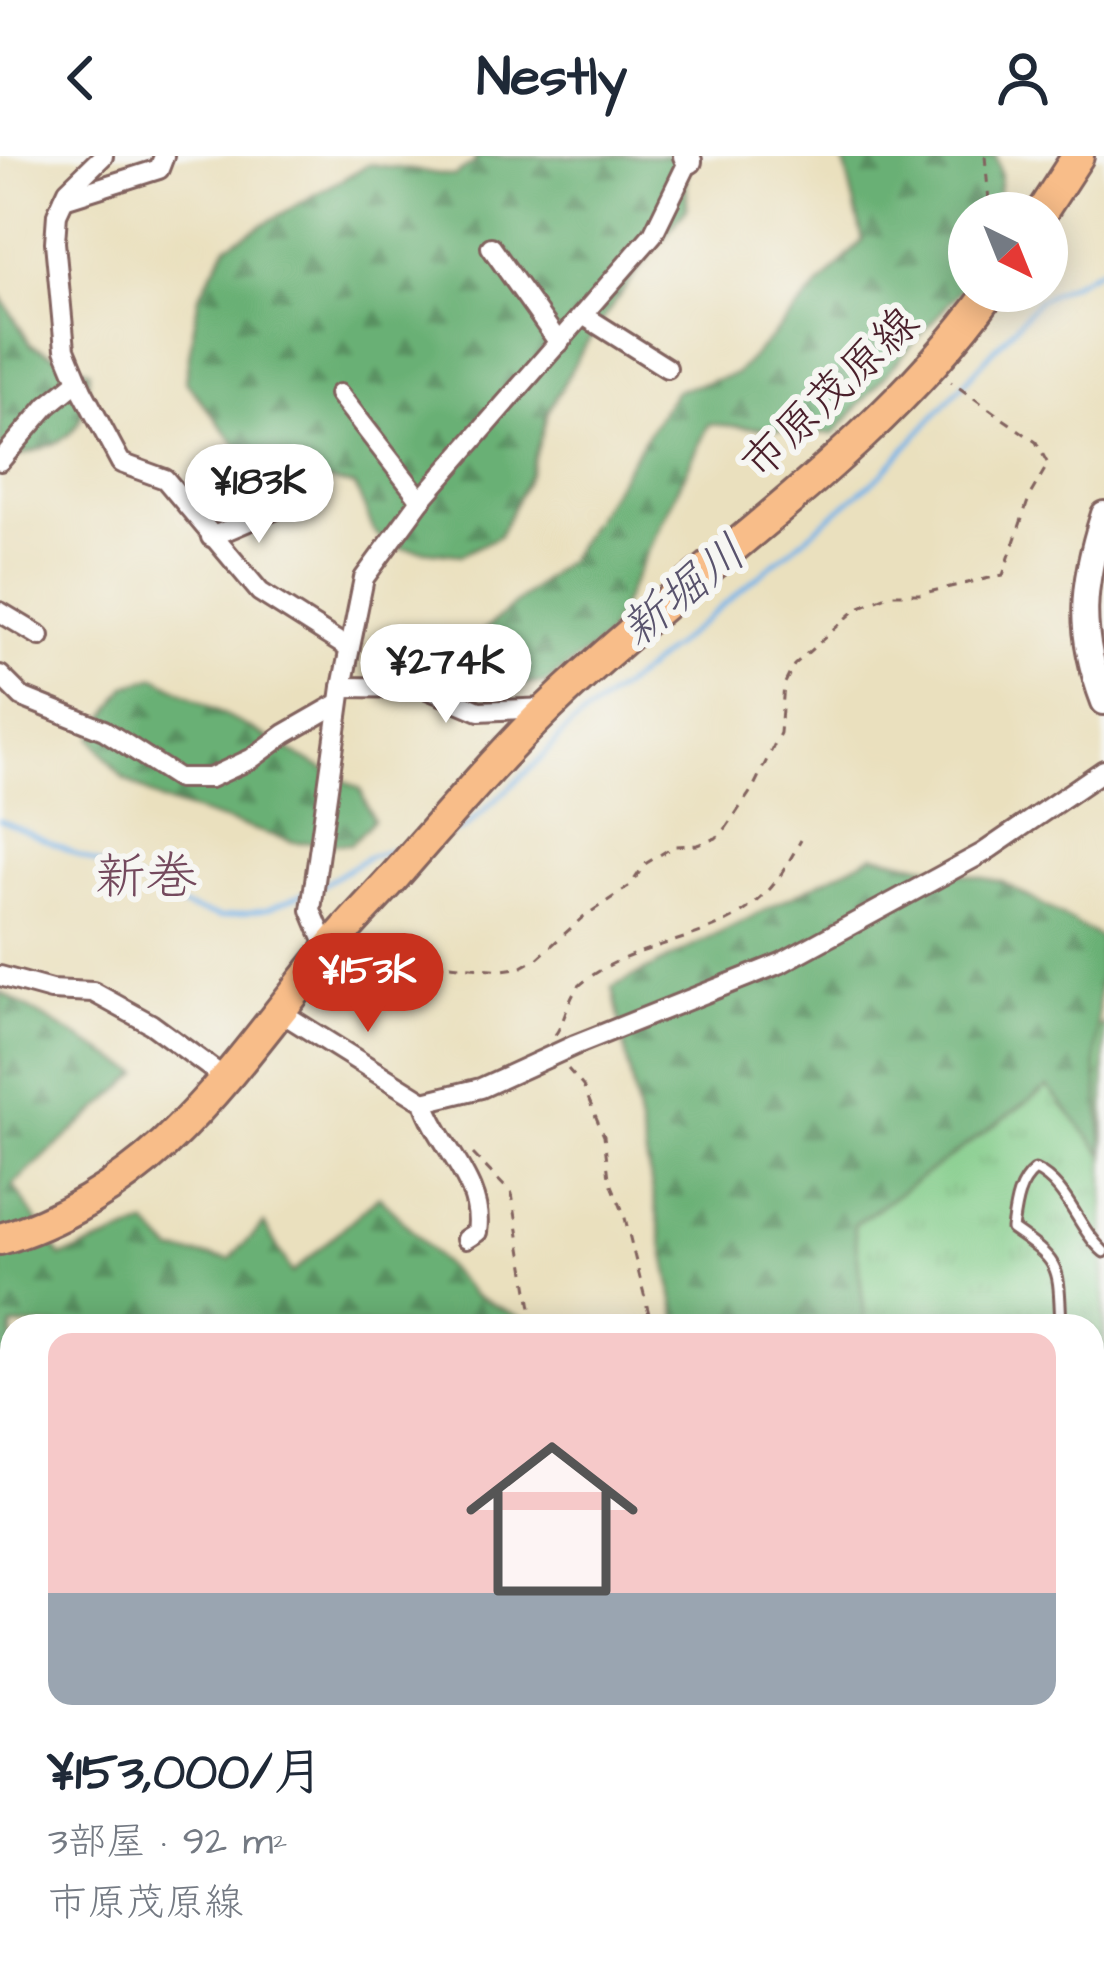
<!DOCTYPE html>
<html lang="ja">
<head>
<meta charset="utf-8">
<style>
  :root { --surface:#fff; --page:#f2f2f3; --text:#1f2937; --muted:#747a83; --accent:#c8321e }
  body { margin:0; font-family:"Architects Daughter","Klee One",sans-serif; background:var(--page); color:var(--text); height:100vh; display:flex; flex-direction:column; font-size:45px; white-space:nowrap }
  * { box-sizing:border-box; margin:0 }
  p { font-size:39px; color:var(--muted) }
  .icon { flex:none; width:66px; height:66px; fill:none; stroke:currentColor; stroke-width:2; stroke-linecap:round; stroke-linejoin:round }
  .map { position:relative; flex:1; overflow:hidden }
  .details { position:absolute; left:0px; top:1158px; width:1104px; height:663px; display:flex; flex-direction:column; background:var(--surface); border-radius:36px 36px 0 0; box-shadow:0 6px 30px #0003 }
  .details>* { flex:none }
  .needle { width:78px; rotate:137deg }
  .fabs { position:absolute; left:948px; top:36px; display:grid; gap:24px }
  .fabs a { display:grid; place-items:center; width:120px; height:120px; border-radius:50%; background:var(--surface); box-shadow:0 6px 30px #0003; font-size:60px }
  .price { position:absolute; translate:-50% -102px; padding:0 27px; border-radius:42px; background:#fff; color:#222; font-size:39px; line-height:78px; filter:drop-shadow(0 3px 6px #0008) }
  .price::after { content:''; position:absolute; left:50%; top:72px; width:36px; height:27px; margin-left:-18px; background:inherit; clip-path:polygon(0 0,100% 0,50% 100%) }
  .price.active { background:var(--accent); color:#fff }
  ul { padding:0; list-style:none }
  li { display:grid; align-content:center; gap:24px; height:636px; padding:0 48px }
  li span { display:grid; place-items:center; height:372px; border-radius:24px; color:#555 }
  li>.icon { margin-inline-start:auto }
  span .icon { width:216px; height:216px; fill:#fffc; stroke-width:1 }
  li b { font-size:51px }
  header { display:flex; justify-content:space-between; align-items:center; height:156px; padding:0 48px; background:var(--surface); font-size:54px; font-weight:700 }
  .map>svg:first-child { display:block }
  .grass { fill:url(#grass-tufts); stroke:#66765a; stroke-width:3 }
  .forest { fill:url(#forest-firs); stroke:#5a6850; stroke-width:3 }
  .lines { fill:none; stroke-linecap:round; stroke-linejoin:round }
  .stream { stroke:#75b3e8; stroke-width:4.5 }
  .service-casing { stroke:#82635e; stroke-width:15 }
  .minor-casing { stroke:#82635e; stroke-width:24 }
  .tertiary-casing { stroke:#82635e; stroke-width:30 }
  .primary-casing { stroke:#82635e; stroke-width:36 }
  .path { stroke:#82635e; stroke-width:3; stroke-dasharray:9 9; stroke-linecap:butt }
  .service { stroke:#fff; stroke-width:9 }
  .minor { stroke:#fff; stroke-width:18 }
  .tertiary { stroke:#fff; stroke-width:24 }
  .primary { stroke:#f8bd89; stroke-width:30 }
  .labels { text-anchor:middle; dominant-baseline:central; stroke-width:12; stroke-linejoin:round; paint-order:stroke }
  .street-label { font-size:45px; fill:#4a1f2b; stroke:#f6f6f2 }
  .water-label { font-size:48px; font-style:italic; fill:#59536d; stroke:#f6f6f2 }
  .quarter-label { font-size:51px; fill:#74495d; stroke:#f6f6f2 }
</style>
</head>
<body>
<header><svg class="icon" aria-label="back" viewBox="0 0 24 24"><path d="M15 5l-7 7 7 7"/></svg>Nestly<svg class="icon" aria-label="person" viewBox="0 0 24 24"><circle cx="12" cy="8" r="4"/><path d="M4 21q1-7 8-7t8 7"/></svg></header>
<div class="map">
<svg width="1104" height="1819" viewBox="0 0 1104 1819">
  <defs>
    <pattern id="grass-tufts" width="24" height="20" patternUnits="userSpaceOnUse" patternTransform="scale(3)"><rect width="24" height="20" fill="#82cc89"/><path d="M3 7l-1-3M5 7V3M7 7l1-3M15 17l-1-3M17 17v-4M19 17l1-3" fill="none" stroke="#72af76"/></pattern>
    <pattern id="forest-firs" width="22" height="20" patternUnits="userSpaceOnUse" patternTransform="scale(3)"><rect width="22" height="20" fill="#69b075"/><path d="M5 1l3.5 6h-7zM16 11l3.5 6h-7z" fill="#588f60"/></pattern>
  </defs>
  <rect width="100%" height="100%" fill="#f6f6f2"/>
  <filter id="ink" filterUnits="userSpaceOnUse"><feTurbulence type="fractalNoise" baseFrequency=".00833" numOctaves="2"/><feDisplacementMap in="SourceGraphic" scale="24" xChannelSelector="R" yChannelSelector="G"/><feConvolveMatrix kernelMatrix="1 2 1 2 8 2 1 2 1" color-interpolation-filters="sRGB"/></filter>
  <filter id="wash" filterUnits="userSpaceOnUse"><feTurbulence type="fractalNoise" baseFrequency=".004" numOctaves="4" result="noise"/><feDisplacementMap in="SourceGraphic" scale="48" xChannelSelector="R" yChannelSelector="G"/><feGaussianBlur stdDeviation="2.7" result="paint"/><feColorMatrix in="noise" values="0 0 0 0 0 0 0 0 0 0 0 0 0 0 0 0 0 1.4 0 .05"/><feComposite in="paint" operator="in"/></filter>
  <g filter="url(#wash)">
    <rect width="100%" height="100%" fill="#eae0be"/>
    <path class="grass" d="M 1104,868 L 1104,1819 L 4,1819 L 12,1783 L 12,1809 L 1092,1809 L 1092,1170 L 793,1170 L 761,1094 Z"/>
    <g class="forest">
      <path d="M 476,0 L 686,0 L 687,52 L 627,129 L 582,194 L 548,256 L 530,317 L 499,380 L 461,399 L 389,391 L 374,375 L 355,330 L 304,319 L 237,290 L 185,224 L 199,140 L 227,89 L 369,8 L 454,20 L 474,7 Z"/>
      <path d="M 843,0 L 996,0 L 1001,20 L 996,57 L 969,57 L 969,124 L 834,278 L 709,268 L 606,482 L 546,527 L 479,531 L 441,511 L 569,402 L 675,235 L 736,218 L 863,84 Z"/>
      <path d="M 0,139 L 31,189 L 89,214 C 84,280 74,282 13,302 L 0,296 Z"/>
      <path d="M 156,521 L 360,633 L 373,664 L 351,688 L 294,686 L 162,645 L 123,622 L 92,582 L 126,530 Z"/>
      <path d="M 874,699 L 1002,726 L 1101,782 L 1096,911 L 1104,999 L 1048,931 L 854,1069 L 866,1170 L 679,1170 L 613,831 Z"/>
      <path d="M 0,836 L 139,917 L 13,1029 L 61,1101 L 147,1069 L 173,1096 L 230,1103 L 264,1068 L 292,1117 L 379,1040 L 473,1139 L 539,1170 L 12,1170 L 12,1348 L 0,1345 Z"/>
      <path d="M 0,1475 L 12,1476 L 12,1698 L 2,1700 L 0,1706 Z"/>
      <path d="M 1092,1560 L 1101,1573 L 1104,1603 L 1104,1819 L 489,1819 L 475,1809 L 1092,1809 Z"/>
    </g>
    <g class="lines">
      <g class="stream">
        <path d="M 0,664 L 134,724 L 168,746 L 220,761 L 267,753 L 305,737"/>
        <path d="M 447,678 L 464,673 L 541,603 L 568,572 L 641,517 L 882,318 L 1038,145 L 1104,111"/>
        <path d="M 321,730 L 368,701 L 402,691"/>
      </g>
    </g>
  </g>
  <g filter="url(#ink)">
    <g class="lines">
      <defs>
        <g id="service">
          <path d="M 1061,1170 C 1058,1110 1063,1108 1012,1073 C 1015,1052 1017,1028 1035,1014 C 1068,1029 1077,1072 1104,1096"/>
          <path d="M 1092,1370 L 1104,1391"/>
          <path d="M 0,1617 L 12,1616"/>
          <path d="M 128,1809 L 129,1819"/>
        </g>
        <g id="minor">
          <path d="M 103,0 L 68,34 L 57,58 L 55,86 L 65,193 L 82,234 L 121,307 L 165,323 L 260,436 L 348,492"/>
          <path d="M 64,43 L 159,13 L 164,0"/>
          <path d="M 491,91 L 559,187"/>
          <path d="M 583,159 L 667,212"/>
          <path d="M 339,238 L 421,344"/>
          <path d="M 0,305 L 47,250 L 78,225"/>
          <path d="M 211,381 L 286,349"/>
          <path d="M 0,456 L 40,480"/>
          <path d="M 0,519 L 22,541 L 104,574 L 178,622 L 210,622 L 251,603 L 285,578 L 339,547"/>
          <path d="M 342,531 L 425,532 L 479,555 L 547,552"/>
          <path d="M 328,795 L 311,754 L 342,531 L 364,422 L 421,344 L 653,78 L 691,0"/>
          <path d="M 0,820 L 51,834 L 93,836 L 151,868 L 226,923"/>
          <path d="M 282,857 L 424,946 C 438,989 485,1028 477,1076 L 466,1083"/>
          <path d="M 424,946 L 481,932 L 575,889 L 781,807 L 983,697 L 1104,614"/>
        </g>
        <g id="tertiary">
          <path d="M 686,0 L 689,5"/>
          <path d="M 1104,358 C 1081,430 1077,475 1104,546"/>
        </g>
        <g id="primary">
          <path d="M 1041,57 L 1078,0"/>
          <path d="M 0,1083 C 58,1067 120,1029 164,988 C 227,928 274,861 328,794 C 349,768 373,745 395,720 C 445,663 494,605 548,552 C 693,411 872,301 991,135"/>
        </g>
      </defs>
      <use href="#service" class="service-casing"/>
      <use href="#minor" class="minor-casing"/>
      <use href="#tertiary" class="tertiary-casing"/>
      <use href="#primary" class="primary-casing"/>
      <g class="path">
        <path d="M 985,0 L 990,57"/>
        <path d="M 330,827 L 341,831 L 377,813 L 417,806 L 503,814 L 522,811 L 538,802 L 583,761 L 630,730 L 645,708 L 674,690 L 697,689 L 716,682 L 726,672 L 753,632 L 780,577 L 784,529 L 794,509 L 858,452 L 891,438 L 919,438 L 1003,419 L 1030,339 L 1048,308 L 1036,286 L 951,226"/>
        <path d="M 555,879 C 566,864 568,841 580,829 C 632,783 714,789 764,739 C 780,724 790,703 801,684"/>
        <path d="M 568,913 L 583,930 L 604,980 L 609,1022 L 624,1058 L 652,1170"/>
        <path d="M 473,998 L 512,1038 L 534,1170"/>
        <path d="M 478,1819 L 480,1809"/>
        <path d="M 734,1819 L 745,1809"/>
      </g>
      <use href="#service" class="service"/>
      <use href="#minor" class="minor"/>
      <use href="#tertiary" class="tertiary"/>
      <use href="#primary" class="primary"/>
    </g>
  </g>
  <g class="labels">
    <g class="street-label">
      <text transform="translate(831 238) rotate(-44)">市原茂原線</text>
    </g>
    <g class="water-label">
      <text transform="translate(684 436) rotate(-39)">新堀川</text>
    </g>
    <g class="quarter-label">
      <text x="146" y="722">新巻</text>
    </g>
  </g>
</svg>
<div class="fabs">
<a><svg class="needle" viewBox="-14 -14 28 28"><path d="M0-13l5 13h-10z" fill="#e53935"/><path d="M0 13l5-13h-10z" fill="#747a83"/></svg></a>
</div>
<b class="price" style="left:259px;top:390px">¥183K</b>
<b class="price" style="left:446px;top:570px">¥274K</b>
<b class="price active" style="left:368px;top:879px">¥153K</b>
<section class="details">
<ul>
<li><span style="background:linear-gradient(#f6c9c9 70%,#9aa5b1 0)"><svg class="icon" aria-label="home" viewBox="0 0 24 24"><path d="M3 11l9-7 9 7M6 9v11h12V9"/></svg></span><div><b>¥153,000/月</b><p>3部屋 · 92 m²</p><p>市原茂原線</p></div></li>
</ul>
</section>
</div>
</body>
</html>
